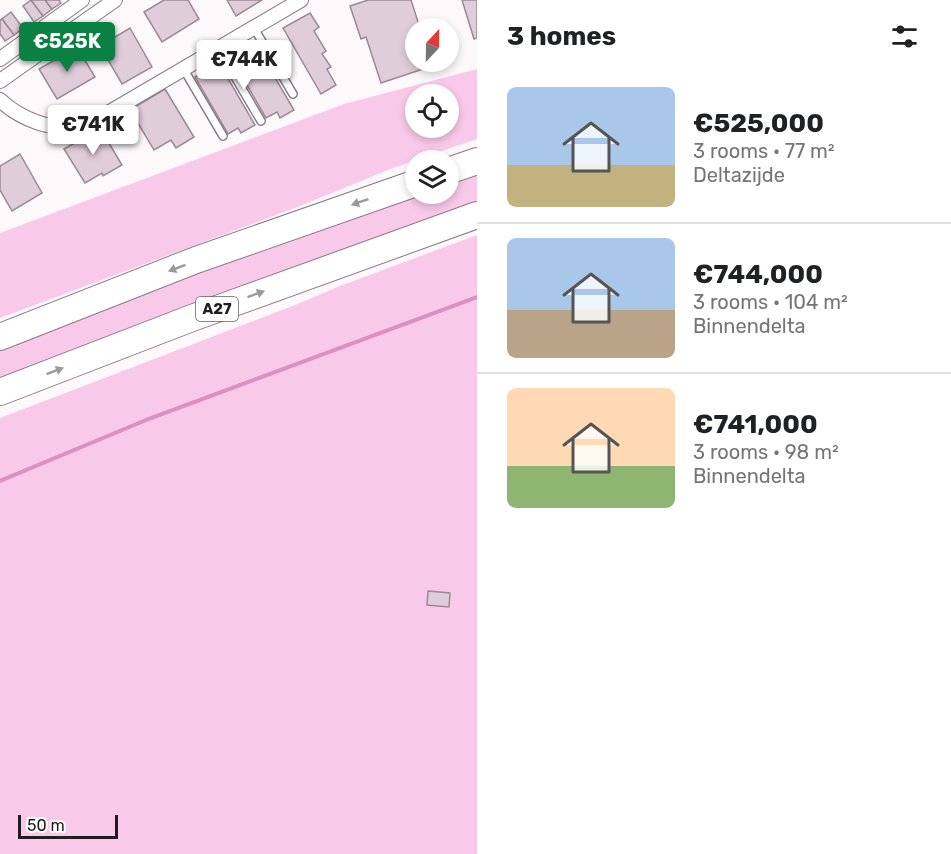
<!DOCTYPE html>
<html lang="en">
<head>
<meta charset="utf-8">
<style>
  :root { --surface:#fff; --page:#f2f2f2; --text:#202124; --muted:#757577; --line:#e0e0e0; --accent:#0b8043 }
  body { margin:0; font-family:Rubik,sans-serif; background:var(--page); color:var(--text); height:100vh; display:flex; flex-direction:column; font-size:22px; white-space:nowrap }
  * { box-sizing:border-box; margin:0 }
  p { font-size:20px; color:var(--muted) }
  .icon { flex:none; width:33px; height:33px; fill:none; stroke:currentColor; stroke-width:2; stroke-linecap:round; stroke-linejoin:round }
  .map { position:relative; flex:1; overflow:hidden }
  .details { display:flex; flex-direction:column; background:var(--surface); width:474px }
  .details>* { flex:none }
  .needle { width:39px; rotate:22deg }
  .fabs { position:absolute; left:405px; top:18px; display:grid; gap:12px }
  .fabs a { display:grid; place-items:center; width:54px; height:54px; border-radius:50%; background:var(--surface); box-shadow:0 3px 9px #0003; font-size:30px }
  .scale { position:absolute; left:18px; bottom:15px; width:100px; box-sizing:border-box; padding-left:6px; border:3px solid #221b20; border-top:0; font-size:16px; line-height:21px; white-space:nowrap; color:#221b20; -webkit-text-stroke:4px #fff; paint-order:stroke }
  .price { position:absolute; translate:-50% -51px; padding:0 14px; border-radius:6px; background:#fff; color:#222; font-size:20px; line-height:39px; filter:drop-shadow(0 2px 3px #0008) }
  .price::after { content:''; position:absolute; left:50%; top:36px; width:18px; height:14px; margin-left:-9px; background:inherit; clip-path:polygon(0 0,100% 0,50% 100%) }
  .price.on { background:var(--accent); color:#fff }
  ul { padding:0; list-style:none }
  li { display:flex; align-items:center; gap:18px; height:150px; padding:0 30px }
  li+li { border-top:2px solid var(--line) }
  li span { display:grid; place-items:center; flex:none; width:168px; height:120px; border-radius:9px; color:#555 }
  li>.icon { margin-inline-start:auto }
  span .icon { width:72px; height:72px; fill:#fffc; stroke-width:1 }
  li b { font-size:26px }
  h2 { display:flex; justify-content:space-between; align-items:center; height:72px; padding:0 30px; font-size:26px }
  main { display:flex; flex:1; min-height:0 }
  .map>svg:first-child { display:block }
  .green { fill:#f9c9e9; fill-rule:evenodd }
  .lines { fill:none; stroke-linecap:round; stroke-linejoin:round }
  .stream { stroke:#d990c3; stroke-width:4 }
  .building { fill:#e0cdda; stroke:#9b8995; stroke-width:1.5 }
  .service-casing { stroke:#8b7985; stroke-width:10 }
  .minor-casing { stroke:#8b7985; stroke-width:16 }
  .motorway-casing { stroke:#8b7985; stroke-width:28 }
  .service { stroke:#fff; stroke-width:7 }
  .minor { stroke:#fff; stroke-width:14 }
  .motorway { stroke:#fff; stroke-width:26 }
  .oneway { fill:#9c989b }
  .labels { text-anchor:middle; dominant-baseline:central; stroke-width:4.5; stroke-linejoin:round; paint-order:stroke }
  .shield { fill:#fff; stroke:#645f63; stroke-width:1.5 }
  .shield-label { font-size:15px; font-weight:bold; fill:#221b20 }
</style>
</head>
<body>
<main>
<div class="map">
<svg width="477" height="854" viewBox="0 0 477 854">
  <rect width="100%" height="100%" fill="#fdf9fb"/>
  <g class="green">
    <path d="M 477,69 L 477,139 L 393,168 L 295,208 L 0,318 L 0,233 L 344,104 ZM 448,94 L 448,128 L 416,128 L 416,94 Z"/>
    <path d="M 477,173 L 477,202 L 217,295 L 0,378 L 0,348 L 155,287 L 416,194 L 448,194 L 449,182 Z"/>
    <path d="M 477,235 L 477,854 L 0,854 L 0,418 L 295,305 L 340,286 Z"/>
  </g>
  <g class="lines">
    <path class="stream" d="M 0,481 L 151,418 L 477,297"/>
  </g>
  <g class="building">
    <path d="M 31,0 L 43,16 L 34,22 L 23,6 Z"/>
    <path d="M 31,0 L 45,0 L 52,9 L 43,16 Z"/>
    <path d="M 45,0 L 59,0 L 61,3 L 52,9 Z"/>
    <path d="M 164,0 L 188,0 L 199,19 L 162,42 L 144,12 Z"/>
    <path d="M 227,0 L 262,0 L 236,16 Z"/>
    <path d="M 368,0 L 411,0 L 420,28 L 416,28 L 416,62 L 430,62 L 432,66 L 381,83 L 366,37 L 361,39 L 350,6 Z"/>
    <path d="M 462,0 L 477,0 L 477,38 L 474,39 Z"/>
    <path d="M 11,12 L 23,28 L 14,35 L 2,19 Z"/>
    <path d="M 310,13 L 319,27 L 314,31 L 326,51 L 322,54 L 331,67 L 327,69 L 336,85 L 321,94 L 283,28 Z"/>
    <path d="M 2,19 L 14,35 L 5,41 L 0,34 L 0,20 Z"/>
    <path d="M 130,28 L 152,67 L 122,84 L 100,46 Z"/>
    <path d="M 254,42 L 294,110 L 280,118 L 277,112 L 266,118 L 233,61 L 244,55 L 241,51 L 219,63 L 255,125 L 241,133 L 238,128 L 228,134 L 195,77 Z"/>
    <path d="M 77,47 L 95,77 L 57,99 L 39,69 Z"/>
    <path d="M 165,89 L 194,137 L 176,148 L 171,140 L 154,150 L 130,110 Z"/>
    <path d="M 100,128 L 122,165 L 103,176 L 102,173 L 85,183 L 64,149 Z"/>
    <path d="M 20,154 L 42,193 L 12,211 L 0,190 L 0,166 Z"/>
    <path d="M 428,591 L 450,593 L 449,607 L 427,605 Z"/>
  </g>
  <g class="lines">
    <defs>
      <g id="service">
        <path d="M 254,28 L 293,94"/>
        <path d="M 218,48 L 261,121"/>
        <path d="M 183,68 L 223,136"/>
      </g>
      <g id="minor">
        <path d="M 0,59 L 82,0"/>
        <path d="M 0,81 L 115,0"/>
        <path d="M 0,100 C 19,118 53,133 80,125 C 88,123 95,119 103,116 L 301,0"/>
      </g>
      <g id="motorway">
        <path d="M 448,171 L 477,161"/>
        <path d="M 0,337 L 196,260 L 416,183"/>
        <path d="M 0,392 L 192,318 L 477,215"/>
      </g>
    </defs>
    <use href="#service" class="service-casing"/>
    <use href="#minor" class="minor-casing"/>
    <use href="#motorway" class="motorway-casing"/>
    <use href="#service" class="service"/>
    <use href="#minor" class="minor"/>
    <use href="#motorway" class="motorway"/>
  </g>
  <defs><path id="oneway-solid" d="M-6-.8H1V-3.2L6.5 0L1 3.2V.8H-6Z" transform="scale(1.5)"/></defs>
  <g class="oneway">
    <use href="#oneway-solid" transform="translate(360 202) rotate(161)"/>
    <use href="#oneway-solid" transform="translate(177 268) rotate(159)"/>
    <use href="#oneway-solid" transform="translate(256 294) rotate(-20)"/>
    <use href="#oneway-solid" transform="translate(55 371) rotate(-21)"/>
  </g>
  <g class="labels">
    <rect class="shield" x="196" y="297" width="42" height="24" rx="4.5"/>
    <g class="shield-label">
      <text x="217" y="309">A27</text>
    </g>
  </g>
</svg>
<div class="fabs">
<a><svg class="needle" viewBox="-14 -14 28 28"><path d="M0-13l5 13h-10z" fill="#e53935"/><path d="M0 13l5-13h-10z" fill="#757577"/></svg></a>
<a><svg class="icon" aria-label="locate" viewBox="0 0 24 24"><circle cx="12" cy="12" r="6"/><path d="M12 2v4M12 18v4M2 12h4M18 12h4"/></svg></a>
<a><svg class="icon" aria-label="layers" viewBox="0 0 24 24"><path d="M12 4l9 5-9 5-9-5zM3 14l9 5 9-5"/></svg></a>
</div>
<div class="scale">50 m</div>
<b class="price on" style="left:67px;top:73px">€525K</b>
<b class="price" style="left:244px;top:91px">€744K</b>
<b class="price" style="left:93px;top:156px">€741K</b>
</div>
<section class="details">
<h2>3 homes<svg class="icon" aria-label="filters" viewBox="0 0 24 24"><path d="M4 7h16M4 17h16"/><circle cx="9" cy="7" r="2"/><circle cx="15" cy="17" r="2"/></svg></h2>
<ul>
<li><span style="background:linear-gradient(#a9c7e8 65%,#c2b280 0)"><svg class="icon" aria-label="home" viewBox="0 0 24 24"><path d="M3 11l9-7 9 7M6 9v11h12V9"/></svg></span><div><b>€525,000</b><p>3 rooms · 77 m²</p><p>Deltazijde</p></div></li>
<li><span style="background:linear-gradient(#a9c7e8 60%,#b9a48a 0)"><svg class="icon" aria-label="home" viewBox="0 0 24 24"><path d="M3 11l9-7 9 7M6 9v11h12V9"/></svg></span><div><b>€744,000</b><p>3 rooms · 104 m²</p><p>Binnendelta</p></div></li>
<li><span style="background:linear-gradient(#ffd9b3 65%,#8fb573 0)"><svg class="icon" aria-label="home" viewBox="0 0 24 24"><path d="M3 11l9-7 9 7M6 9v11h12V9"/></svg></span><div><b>€741,000</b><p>3 rooms · 98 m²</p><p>Binnendelta</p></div></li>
</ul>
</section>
</main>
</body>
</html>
